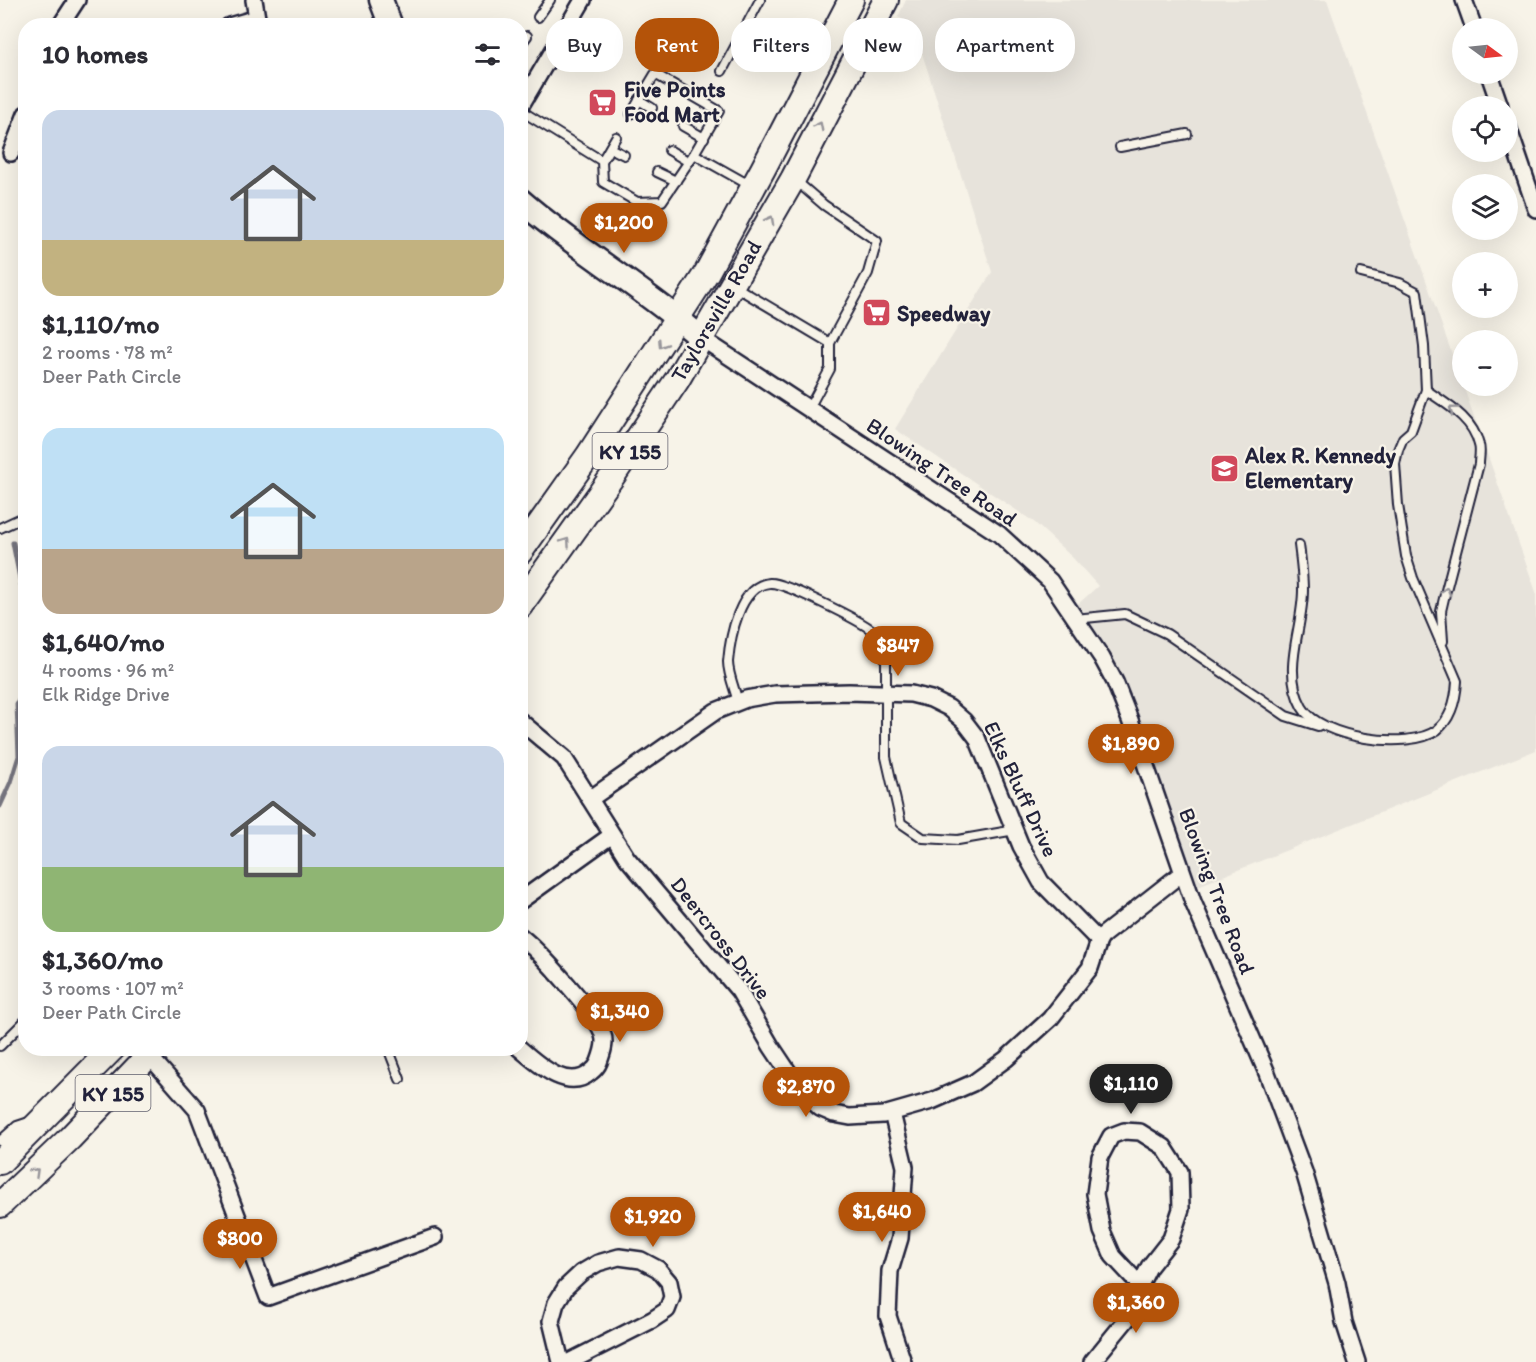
<!DOCTYPE html>
<html lang="en">
<head>
<meta charset="utf-8">
<style>
  :root { --surface:#fff; --page:#f2f2f3; --text:#2b2b33; --muted:#7c7c81; --accent:#b45309 }
  body { margin:0; font-family:Itim,sans-serif; background:var(--page); color:var(--text); height:100vh; display:flex; flex-direction:column; font-size:22px; white-space:nowrap }
  * { box-sizing:border-box; margin:0 }
  p { font-size:20px; color:var(--muted) }
  .icon { flex:none; width:33px; height:33px; fill:none; stroke:currentColor; stroke-width:2; stroke-linecap:round; stroke-linejoin:round }
  .map { position:relative; flex:1; overflow:hidden }
  .sheet { position:absolute; left:18px; top:18px; width:510px; height:1038px; display:flex; flex-direction:column; background:var(--surface); border-radius:24px; box-shadow:0 6px 24px #0002 }
  .sheet>* { flex:none }
  .banner { position:absolute; left:546px; top:18px; width:570px; height:54px; display:flex; gap:12px }
  .needle { width:39px; rotate:105deg }
  .buttons { position:absolute; left:1452px; top:18px; display:grid; gap:12px }
  .buttons a { display:grid; place-items:center; width:66px; height:66px; border-radius:50%; background:var(--surface); box-shadow:0 6px 24px #0002; font-size:30px }
  .price { position:absolute; translate:-50% -51px; padding:0 14px; border-radius:21px; background:var(--accent); color:#fff; font-size:20px; line-height:39px; filter:drop-shadow(0 2px 3px #0008) }
  .price::after { content:''; position:absolute; left:50%; top:36px; width:18px; height:14px; margin-left:-9px; background:inherit; clip-path:polygon(0 0,100% 0,50% 100%) }
  .price.on { background:#222; color:#fff }
  ul { padding:0; list-style:none }
  li { display:grid; align-content:center; gap:12px; height:318px; padding:0 24px }
  li span { display:grid; place-items:center; height:186px; border-radius:18px; color:#555 }
  li>.icon { margin-inline-start:auto }
  span .icon { width:108px; height:108px; fill:#fffc; stroke-width:1 }
  li b { font-size:26px }
  h2 { display:flex; justify-content:space-between; align-items:center; height:72px; padding:0 24px; font-size:26px }
  .tag { padding:0 21px; border-radius:24px; background:var(--surface); box-shadow:0 6px 24px #0002; font-size:21px; line-height:54px }
  .tag.on { background:var(--accent); color:#fff }
  .map>svg:first-child { display:block }
  .built { fill:#e7e3db }
  .lines { fill:none; stroke-linecap:round; stroke-linejoin:round }
  .stream { stroke:#76747f; stroke-width:5 }
  .lane-casing { stroke:#22223b; stroke-width:12 }
  .street-casing { stroke:#22223b; stroke-width:20 }
  .secondary-casing { stroke:#22223b; stroke-width:27 }
  .primary-casing { stroke:#22223b; stroke-width:28 }
  .lane { stroke:#f7f3e8; stroke-width:8 }
  .street { stroke:#f7f3e8; stroke-width:15 }
  .secondary { stroke:#f7f3e8; stroke-width:22 }
  .primary { stroke:#f7f3e8; stroke-width:24 }
  .oneway { stroke:#97959a }
  .labels { text-anchor:middle; dominant-baseline:central; stroke-width:4.5; stroke-linejoin:round; paint-order:stroke }
  .shield { fill:#f7f3e8; stroke:#62616f; stroke-width:1.5 }
  .shield-label { font-size:21px; font-weight:bold; fill:#22223b }
  .poi-label { font-size:22px; font-weight:bold; fill:#22223b; stroke:#f7f3e8; text-anchor:start }
  .street-label { font-size:22px; fill:#22223b; stroke:#f7f3e8 }
</style>
</head>
<body>
<div class="map">
<svg width="1536" height="1362" viewBox="0 0 1536 1362">
  <rect width="100%" height="100%" fill="#f7f3e8"/>
  <filter id="ink" filterUnits="userSpaceOnUse"><feTurbulence type="fractalNoise" baseFrequency=".0167" numOctaves="2"/><feDisplacementMap in="SourceGraphic" scale="12" xChannelSelector="R" yChannelSelector="G"/><feConvolveMatrix kernelMatrix="1 2 1 2 8 2 1 2 1" color-interpolation-filters="sRGB"/></filter>
  <g filter="url(#ink)">
    <path class="built" d="M 906,0 L 1327,0 L 1536,592 L 1536,750 L 1198,886 L 1148,743 L 1122,675 L 1111,653 L 1077,605 L 1098,586 L 1073,558 L 1034,522 L 895,429 L 992,272 L 913,25 L 898,17 Z"/>
    <g class="lines">
      <g class="stream">
        <path d="M 13,543 L 26,609"/>
        <path d="M 0,806 L 11,782 L 19,756 L 17,704 L 26,688"/>
      </g>
      <defs>
        <g id="lane">
          <path d="M 538,17 L 550,0"/>
          <path d="M 520,45 L 527,36"/>
          <path d="M 722,71 L 760,0"/>
          <path d="M 639,100 L 652,108"/>
          <path d="M 520,110 L 602,161 L 603,182 L 637,202 L 662,201 L 694,154 L 751,186"/>
          <path d="M 631,114 L 655,74 L 719,111 L 694,154"/>
          <path d="M 683,126 L 704,138"/>
          <path d="M 1120,147 L 1187,134"/>
          <path d="M 610,148 L 624,155"/>
          <path d="M 669,150 L 689,162"/>
          <path d="M 602,161 L 616,137"/>
          <path d="M 657,172 L 676,181"/>
          <path d="M 795,180 L 824,205 L 877,241 L 868,273 L 830,343 L 830,369 L 808,410"/>
          <path d="M 734,286 L 830,343"/>
          <path d="M 1426,390 C 1446,404 1473,418 1479,445 C 1481,450 1479,458 1479,464 L 1445,594 L 1441,611 L 1443,641"/>
          <path d="M 0,528 L 26,516"/>
          <path d="M 1299,545 C 1301,560 1303,575 1303,590 C 1303,629 1281,670 1302,707 C 1319,738 1409,751 1437,730 C 1452,718 1456,699 1457,681 L 1413,578 L 1406,556 L 1398,505 L 1395,464 L 1398,450 L 1403,438 L 1411,431 L 1426,390 L 1424,346 L 1417,292 L 1400,283 L 1361,273"/>
          <path d="M 1075,619 L 1125,614 L 1167,634 L 1286,716 L 1318,726"/>
          <path d="M 738,702 C 735,690 728,674 728,662 C 730,638 739,585 770,583 C 784,582 861,621 873,631 C 882,639 884,647 886,659 L 886,757 L 901,823 L 923,838 L 958,840 L 1015,830"/>
          <path d="M 0,1046 L 26,1020"/>
          <path d="M 388,1048 L 400,1079"/>
          <path d="M 0,1141 L 17,1126 L 29,1122"/>
        </g>
        <g id="street">
          <path d="M 1464,0 L 1474,28"/>
          <path d="M 60,26 L 77,0"/>
          <path d="M 229,26 L 257,18 L 254,0"/>
          <path d="M 1489,74 L 1500,106"/>
          <path d="M 520,107 L 583,0"/>
          <path d="M 1508,127 L 1536,209"/>
          <path d="M 11,153 L 26,114"/>
          <path d="M 701,338 L 999,534 L 1050,581 L 1102,658 L 1115,682 L 1130,720 L 1193,902 L 1267,1073 L 1304,1172 L 1337,1283 L 1344,1322 L 1357,1362"/>
          <path d="M 520,721 L 564,758 L 627,858 L 739,991 L 771,1046 L 799,1088 L 820,1108 L 834,1114 L 850,1117 L 883,1115 L 932,1101 L 973,1083 L 1006,1059 L 1050,1019 L 1090,968 L 1099,941 L 1103,935 L 1182,873"/>
          <path d="M 590,799 L 716,711 L 746,699 L 775,694 L 849,692 L 911,694 L 931,699 L 949,708 L 964,721 L 977,738 L 1021,846 L 1041,882 L 1099,941"/>
          <path d="M 520,901 L 612,835"/>
          <path d="M 519,1048 C 537,1063 567,1093 591,1072 C 595,1069 597,1067 599,1062 C 602,1054 606,1043 603,1035 C 599,1016 537,949 520,936"/>
          <path d="M 145,1051 L 197,1110 L 268,1297 L 435,1237"/>
          <path d="M 892,1113 L 905,1167 L 900,1238 L 890,1271 L 888,1316 L 903,1362"/>
          <path d="M 561,1362 L 551,1321 L 556,1303 L 566,1287 L 581,1273 L 598,1263 L 619,1257 L 641,1260 L 658,1269 L 669,1282 L 672,1297 L 667,1310 L 652,1320 L 569,1362"/>
          <path d="M 1092,1362 L 1132,1313 L 1140,1285 L 1149,1267 L 1171,1239 L 1181,1209 L 1180,1172 L 1164,1147 L 1140,1132 L 1124,1131 L 1111,1136 L 1100,1157 L 1095,1194 L 1102,1231 L 1113,1256 L 1140,1285"/>
        </g>
        <g id="secondary">
          <path d="M 381,0 L 391,26"/>
          <path d="M 520,200 C 577,250 644,288 701,338"/>
        </g>
        <g id="primary">
          <path d="M 520,552 L 588,456 L 707,272 L 763,169 L 851,0"/>
          <path d="M 520,606 L 614,474 L 677,380 L 793,179 L 886,0"/>
          <path d="M 0,1162 L 113,1048"/>
          <path d="M 0,1205 L 70,1138 L 156,1048"/>
        </g>
      </defs>
      <use href="#lane" class="lane-casing"/>
      <use href="#street" class="street-casing"/>
      <use href="#secondary" class="secondary-casing"/>
      <use href="#primary" class="primary-casing"/>
      <use href="#lane" class="lane"/>
      <use href="#street" class="street"/>
      <use href="#secondary" class="secondary"/>
      <use href="#primary" class="primary"/>
    </g>
    <defs><path id="oneway-chevron" d="M-2-3.5L2.5 0L-2 3.5" fill="none" stroke-width="1.6" stroke-linecap="round" stroke-linejoin="round" transform="scale(1.5)"/></defs>
    <g class="oneway">
      <use href="#oneway-chevron" transform="translate(819 126) rotate(-63)"/>
      <use href="#oneway-chevron" transform="translate(770 220) rotate(-61)"/>
      <use href="#oneway-chevron" transform="translate(662 344) rotate(123)"/>
      <use href="#oneway-chevron" transform="translate(1453 410) rotate(-143)"/>
      <use href="#oneway-chevron" transform="translate(566 542) rotate(-55)"/>
      <use href="#oneway-chevron" transform="translate(1446 591) rotate(-75)"/>
      <use href="#oneway-chevron" transform="translate(35 1172) rotate(-44)"/>
    </g>
  </g>
  <defs>
    <symbol id="supermarket-square" viewBox="-11 -11 22 22"><rect x="-9" y="-9" width="18" height="18" rx="4" fill="#d1495b" stroke="#f7f3e8"/><path d="M-6-5.5h2.5l.6 2H6L4.5 2H-2.5L-4.4-4H-6ZM-1.5 3.2a1.3 1.3 0 1 0 .1 0ZM3 3.2a1.3 1.3 0 1 0 .1 0Z" fill="#fff"/></symbol>
    <symbol id="school-square" viewBox="-11 -11 22 22"><rect x="-9" y="-9" width="18" height="18" rx="4" fill="#d1495b" stroke="#f7f3e8"/><path d="M0-5L7-2L0 1L-7-2ZM-4 1L0 2.5L4 1V4Q0 6-4 4Z" fill="#fff"/></symbol>
  </defs>
  <g fill-rule="evenodd">
    <use href="#supermarket-square" x="586" y="86" width="33" height="33"/>
    <use href="#supermarket-square" x="860" y="296" width="33" height="33"/>
    <use href="#school-square" x="1208" y="452" width="33" height="33"/>
  </g>
  <g class="labels">
    <g class="shield">
      <rect x="592.5" y="433" width="75" height="36" rx="4.5"/>
      <rect x="75.5" y="1075" width="75" height="36" rx="4.5"/>
    </g>
    <g class="shield-label">
      <text x="630" y="451">KY 155</text>
      <text x="113" y="1093">KY 155</text>
    </g>
    <g class="poi-label">
      <text x="624" y="89">Five Points<tspan x="624" dy="25">Food Mart</tspan></text>
      <text x="897" y="313">Speedway</text>
      <text x="1245" y="455">Alex R. Kennedy<tspan x="1245" dy="25">Elementary</tspan></text>
    </g>
    <g class="street-label">
      <text transform="translate(716 311) rotate(-60)">Taylorsville Road</text>
      <text transform="translate(942 472) rotate(34)">Blowing Tree Road</text>
      <text transform="translate(1021 789) rotate(65)">Elks Bluff Drive</text>
      <text transform="translate(1217 891) rotate(69)">Blowing Tree Road</text>
      <text transform="translate(721 938) rotate(52)">Deercross Drive</text>
    </g>
  </g>
</svg>
<div class="buttons">
<a><svg class="needle" viewBox="-14 -14 28 28"><path d="M0-13l5 13h-10z" fill="#e53935"/><path d="M0 13l5-13h-10z" fill="#7c7c81"/></svg></a>
<a><svg class="icon" aria-label="locate" viewBox="0 0 24 24"><circle cx="12" cy="12" r="6"/><path d="M12 2v4M12 18v4M2 12h4M18 12h4"/></svg></a>
<a><svg class="icon" aria-label="layers" viewBox="0 0 24 24"><path d="M12 4l9 5-9 5-9-5zM3 14l9 5 9-5"/></svg></a>
<a>+</a>
<a>−</a>
</div>
<b class="price" style="left:624px;top:254px">$1,200</b>
<b class="price" style="left:898px;top:677px">$847</b>
<b class="price" style="left:1131px;top:775px">$1,890</b>
<b class="price" style="left:620px;top:1043px">$1,340</b>
<b class="price on" style="left:1131px;top:1115px">$1,110</b>
<b class="price" style="left:806px;top:1118px">$2,870</b>
<b class="price" style="left:882px;top:1243px">$1,640</b>
<b class="price" style="left:653px;top:1248px">$1,920</b>
<b class="price" style="left:240px;top:1270px">$800</b>
<b class="price" style="left:1136px;top:1334px">$1,360</b>
<div class="banner">
<a class="tag">Buy</a>
<a class="tag on">Rent</a>
<a class="tag">Filters</a>
<a class="tag">New</a>
<a class="tag">Apartment</a>
</div>
<section class="sheet">
<h2>10 homes<svg class="icon" aria-label="filters" viewBox="0 0 24 24"><path d="M4 7h16M4 17h16"/><circle cx="9" cy="7" r="2"/><circle cx="15" cy="17" r="2"/></svg></h2>
<ul>
<li><span style="background:linear-gradient(#c9d6e8 70%,#c2b280 0)"><svg class="icon" aria-label="home" viewBox="0 0 24 24"><path d="M3 11l9-7 9 7M6 9v11h12V9"/></svg></span><div><b>$1,110/mo</b><p>2 rooms · 78 m²</p><p>Deer Path Circle</p></div></li>
<li><span style="background:linear-gradient(#bfe0f5 65%,#b9a48a 0)"><svg class="icon" aria-label="home" viewBox="0 0 24 24"><path d="M3 11l9-7 9 7M6 9v11h12V9"/></svg></span><div><b>$1,640/mo</b><p>4 rooms · 96 m²</p><p>Elk Ridge Drive</p></div></li>
<li><span style="background:linear-gradient(#c9d6e8 65%,#8fb573 0)"><svg class="icon" aria-label="home" viewBox="0 0 24 24"><path d="M3 11l9-7 9 7M6 9v11h12V9"/></svg></span><div><b>$1,360/mo</b><p>3 rooms · 107 m²</p><p>Deer Path Circle</p></div></li>
</ul>
</section>
</div>
</body>
</html>
